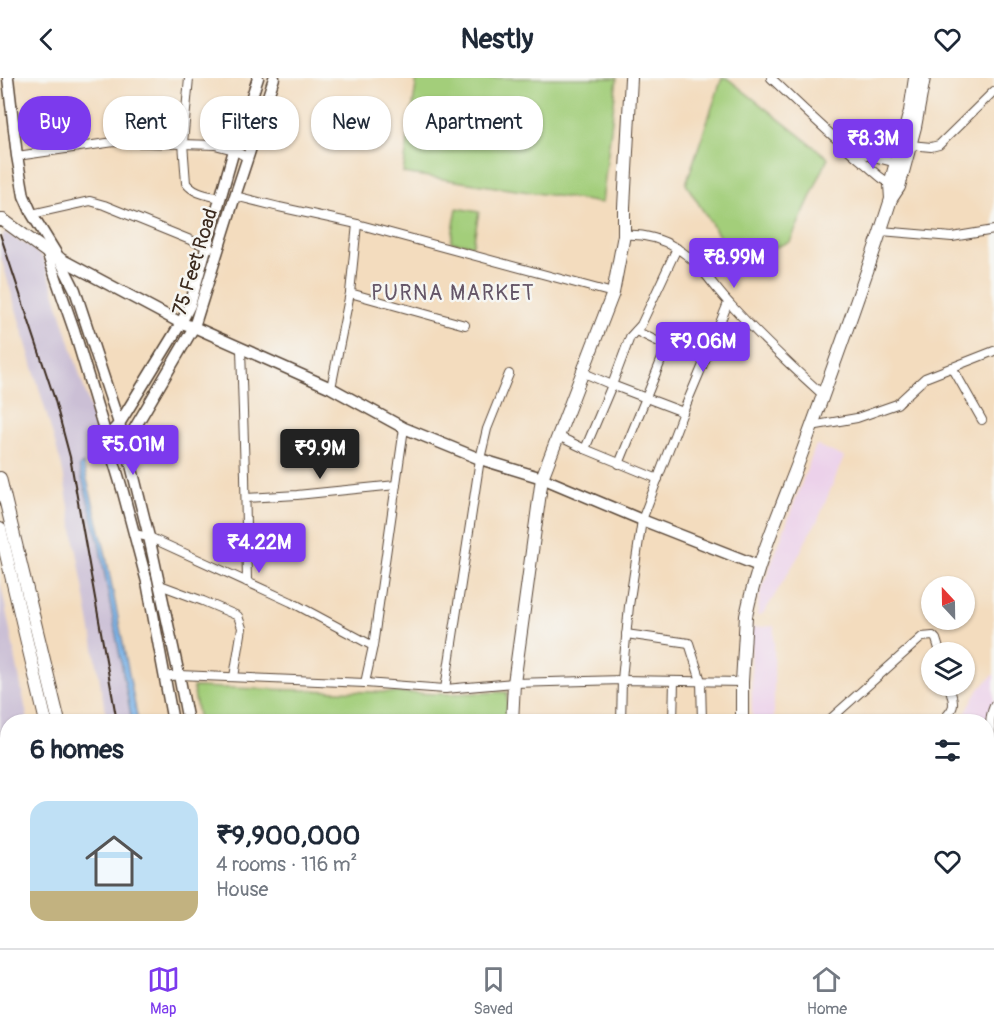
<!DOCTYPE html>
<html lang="en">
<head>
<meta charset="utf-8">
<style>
  :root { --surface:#fff; --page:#f2f2f3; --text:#1f2937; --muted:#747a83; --line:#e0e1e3; --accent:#7c3aed }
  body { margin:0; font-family:Pangolin,sans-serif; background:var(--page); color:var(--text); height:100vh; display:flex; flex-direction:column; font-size:22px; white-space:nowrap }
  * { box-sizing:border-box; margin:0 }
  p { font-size:20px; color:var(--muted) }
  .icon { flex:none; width:33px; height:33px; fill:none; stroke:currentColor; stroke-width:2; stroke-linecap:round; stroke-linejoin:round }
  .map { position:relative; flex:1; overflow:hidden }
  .sheet { position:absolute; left:0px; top:636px; width:994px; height:234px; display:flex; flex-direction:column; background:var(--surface); border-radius:24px 24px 0 0; box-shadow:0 2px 4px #0004 }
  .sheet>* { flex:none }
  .hud { position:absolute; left:18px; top:18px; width:600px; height:54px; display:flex; gap:12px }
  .needle { width:39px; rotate:338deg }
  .tools { position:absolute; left:921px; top:498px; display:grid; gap:12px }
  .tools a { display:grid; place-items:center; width:54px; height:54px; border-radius:50%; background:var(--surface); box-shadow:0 2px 4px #0004; font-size:30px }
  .price { position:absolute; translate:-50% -51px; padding:0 14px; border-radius:6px; background:var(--accent); color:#fff; font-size:20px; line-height:39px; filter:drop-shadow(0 2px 3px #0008) }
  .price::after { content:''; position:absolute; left:50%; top:36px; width:18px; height:14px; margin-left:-9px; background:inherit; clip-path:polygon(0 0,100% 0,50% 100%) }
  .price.active { background:#222; color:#fff }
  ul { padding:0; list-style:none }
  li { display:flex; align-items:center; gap:18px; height:150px; padding:0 30px }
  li+li { border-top:2px solid var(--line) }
  li span { display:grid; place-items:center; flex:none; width:168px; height:120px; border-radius:18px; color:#555 }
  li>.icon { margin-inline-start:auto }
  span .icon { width:72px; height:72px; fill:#fffc; stroke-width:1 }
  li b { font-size:26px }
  h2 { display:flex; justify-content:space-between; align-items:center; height:72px; padding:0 30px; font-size:26px }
  .pill { padding:0 21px; border-radius:24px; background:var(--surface); box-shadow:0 2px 4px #0004; font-size:21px; line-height:54px }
  .pill.active { background:var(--accent); color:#fff }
  header { display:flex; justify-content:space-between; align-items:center; height:78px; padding:0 30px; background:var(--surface); font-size:27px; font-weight:700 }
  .tabs { display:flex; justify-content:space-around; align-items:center; height:84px; border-top:2px solid var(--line); background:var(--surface); font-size:16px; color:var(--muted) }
  .tabs a { display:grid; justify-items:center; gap:3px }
  .tabs .active { color:var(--accent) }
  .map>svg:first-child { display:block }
  .built { fill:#ecd1ea }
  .industrial { fill:#cbbfd5 }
  .green { fill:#a3ce7a; stroke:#6f7c4c; stroke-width:1.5 }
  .water { fill:#7bb5ec; stroke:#5b7085; stroke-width:1.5 }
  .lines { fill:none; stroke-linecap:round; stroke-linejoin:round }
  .minor-casing { stroke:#574536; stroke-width:10 }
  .tertiary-casing { stroke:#574536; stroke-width:13 }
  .secondary-casing { stroke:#574536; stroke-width:14 }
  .minor { stroke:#fff; stroke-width:8 }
  .tertiary { stroke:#fff; stroke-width:10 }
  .secondary { stroke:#fff; stroke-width:12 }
  .rail { stroke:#3b2a1e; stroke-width:2 }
  .labels { text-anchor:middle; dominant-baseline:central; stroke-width:5; stroke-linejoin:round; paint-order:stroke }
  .street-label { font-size:20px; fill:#3b2a1e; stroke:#f6f6f2 }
  .neighbourhood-label { font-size:21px; letter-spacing:1.5px; fill:#645567; stroke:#f6f6f2 }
</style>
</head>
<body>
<header><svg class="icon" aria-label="back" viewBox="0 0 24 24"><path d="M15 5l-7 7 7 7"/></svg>Nestly<svg class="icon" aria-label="heart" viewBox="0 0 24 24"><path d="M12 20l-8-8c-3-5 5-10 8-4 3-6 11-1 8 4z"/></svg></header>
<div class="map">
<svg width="994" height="870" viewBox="0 0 994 870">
  <rect width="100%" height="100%" fill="#f6f6f2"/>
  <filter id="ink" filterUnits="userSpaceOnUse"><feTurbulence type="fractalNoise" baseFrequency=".0167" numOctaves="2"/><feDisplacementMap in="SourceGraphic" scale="12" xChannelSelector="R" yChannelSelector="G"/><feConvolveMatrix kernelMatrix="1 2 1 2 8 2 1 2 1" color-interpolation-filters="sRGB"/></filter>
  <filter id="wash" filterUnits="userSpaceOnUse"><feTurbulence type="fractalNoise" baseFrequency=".008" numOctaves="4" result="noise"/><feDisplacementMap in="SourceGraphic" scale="24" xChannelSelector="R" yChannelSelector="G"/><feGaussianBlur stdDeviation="1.35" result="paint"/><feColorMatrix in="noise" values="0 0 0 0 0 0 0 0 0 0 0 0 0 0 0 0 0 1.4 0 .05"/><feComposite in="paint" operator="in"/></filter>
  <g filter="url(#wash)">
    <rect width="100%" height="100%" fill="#f3dcbe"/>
    <g class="built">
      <path d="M 816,367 L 844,379 L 818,442 L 809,456 L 799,477 L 764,535 L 757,538 L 760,516 Z"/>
      <path d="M 774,548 L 774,643 L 752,643 L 751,550 Z"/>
      <path d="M 994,596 L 994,756 L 987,757 L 987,644 L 956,644 L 965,636 L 979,611 Z"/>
    </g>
    <g class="industrial">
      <path d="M 4,154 L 31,169 L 44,181 L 105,378 L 79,388 L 99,465 L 132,643 L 107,643 L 62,389 L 0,176 L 0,166 Z"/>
      <path d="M 0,502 L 28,643 L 8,644 L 8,862 L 72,863 L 74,870 L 0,870 Z"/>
    </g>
    <g class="green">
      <path d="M 417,0 L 617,0 L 602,125 L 403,95 Z"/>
      <path d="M 722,0 L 727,0 L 828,80 L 790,164 L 735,183 L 686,106 Z"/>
      <path d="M 457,130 L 479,134 L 473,167 L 451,164 Z"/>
      <path d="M 193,609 L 443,616 L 507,614 L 507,643 L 199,643 Z"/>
      <path d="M 237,863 L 501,863 L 501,870 L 238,870 Z"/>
    </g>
    <path class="water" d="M 83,386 L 105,473 L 138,643 L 132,643 L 99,465 L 79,388 Z"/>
  </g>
  <g filter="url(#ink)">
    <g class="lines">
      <defs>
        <g id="minor">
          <path d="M 189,0 L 183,65 L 186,105 C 194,116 208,117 220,120"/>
          <path d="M 771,0 C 802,29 832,59 865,86 C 875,94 882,103 895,107"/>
          <path d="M 910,67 L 931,69 L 939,67 L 994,13"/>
          <path d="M 851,73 L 900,86"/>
          <path d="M 17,78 L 114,64 L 215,67 L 234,72 L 248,80"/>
          <path d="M 235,118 L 279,129 L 357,146 L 613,215"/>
          <path d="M 32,136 L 90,123 L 104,127 L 210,170"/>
          <path d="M 881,153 L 952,159 L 994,152"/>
          <path d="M 624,157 C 642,156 660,160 676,170 C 699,183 712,207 730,226 C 759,258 790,287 822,316"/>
          <path d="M 350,215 L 465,247"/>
          <path d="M 636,253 L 667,268 L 705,282 L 728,225"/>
          <path d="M 241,271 L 245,397 L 247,504"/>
          <path d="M 952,289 L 982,342"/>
          <path d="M 584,295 L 612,307 L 683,334"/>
          <path d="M 331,310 L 350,215 L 357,146"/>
          <path d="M 811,348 L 857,340 L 897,326 L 925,300 L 994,273"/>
          <path d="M 558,358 L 585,371 L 612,307 L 630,259 L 641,247 L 677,170"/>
          <path d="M 585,371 L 658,401"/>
          <path d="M 619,386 L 667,268"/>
          <path d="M 246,420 L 297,417 L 396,407"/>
          <path d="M 134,456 L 149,459 L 291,524 L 373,568"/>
          <path d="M 160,507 L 203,523 L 238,538 L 242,550 L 234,599"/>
          <path d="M 626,556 L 689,565 L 701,603 L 702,644"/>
          <path d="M 164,599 L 179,597 L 365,605 L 445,611 L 514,605 L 622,602 L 742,604"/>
          <path d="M 365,605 L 373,568 L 404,350"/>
          <path d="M 445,611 L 480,381 L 487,351 L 509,296"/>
          <path d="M 994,628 C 988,642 990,652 994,666"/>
          <path d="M 621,644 L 622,602 L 629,528 L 642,442 L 683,334 L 705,282"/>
          <path d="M 673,644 L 674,603"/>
          <path d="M 827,644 L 922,559 L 933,558 L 936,561 L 940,574"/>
          <path d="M 941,644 C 956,629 955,628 949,608"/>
          <path d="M 987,829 L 994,828"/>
          <path d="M 619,862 L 619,870"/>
          <path d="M 825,862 L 829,870"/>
          <path d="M 925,862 L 930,870"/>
          <path d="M 913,870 L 916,867 L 924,862"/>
        </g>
        <g id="tertiary">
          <path d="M 8,0 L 17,78 L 24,118 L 32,136 L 59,180 L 75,212 L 126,367 L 149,459 L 179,597 L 188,644"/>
          <path d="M 47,170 L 47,174 L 74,252 L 123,414 L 147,504 L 173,644"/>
          <path d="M 59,180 L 181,245 L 194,249 L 331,310 L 404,350 L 480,381 L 542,400 L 642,442 L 759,488"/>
          <path d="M 107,359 L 119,346 L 181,245 L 190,227 L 234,72 L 258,0"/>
          <path d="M 123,370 L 194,249 L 235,118 L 274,0"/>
          <path d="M 987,764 L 994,763"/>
          <path d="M 212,862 L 213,870"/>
          <path d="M 229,862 L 230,870"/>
        </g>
        <g id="secondary">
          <path d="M 891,121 L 890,106 L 910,33 L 915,0"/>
          <path d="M 0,142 L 3,142 L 47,174 L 59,180"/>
          <path d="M 0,400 L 59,644"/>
          <path d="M 0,451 L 46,644"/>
          <path d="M 512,644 L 514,605 L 542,400 L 613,215 L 624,157 L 624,129 L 631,0"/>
          <path d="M 742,644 L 742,604 L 746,538 C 757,484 780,433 799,383 C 831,296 863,209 891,121 L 899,109 L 915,49 L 924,0"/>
          <path d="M 99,862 L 100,870"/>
          <path d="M 110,862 L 111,870"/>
          <path d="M 744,862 L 744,870"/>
          <path d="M 507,870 L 507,862"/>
        </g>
      </defs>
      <use href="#minor" class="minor-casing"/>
      <use href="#tertiary" class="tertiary-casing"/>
      <use href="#secondary" class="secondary-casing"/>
      <use href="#minor" class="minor"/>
      <use href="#tertiary" class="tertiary"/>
      <use href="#secondary" class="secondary"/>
      <g class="rail">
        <path d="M 0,156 L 54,319 L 70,379 L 117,644"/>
        <path d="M 156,862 L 157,870"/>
      </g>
    </g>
  </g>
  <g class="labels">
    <g class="street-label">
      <text transform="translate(195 184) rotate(-73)">75 Feet Road</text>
    </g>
    <g class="neighbourhood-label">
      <text x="453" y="215">PURNA MARKET</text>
    </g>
  </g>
</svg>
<div class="tools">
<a><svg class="needle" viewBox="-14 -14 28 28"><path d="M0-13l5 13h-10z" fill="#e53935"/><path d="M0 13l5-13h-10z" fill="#747a83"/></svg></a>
<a><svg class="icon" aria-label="layers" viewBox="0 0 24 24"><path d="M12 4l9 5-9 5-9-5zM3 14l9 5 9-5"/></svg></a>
</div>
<b class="price" style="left:873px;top:92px">₹8.3M</b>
<b class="price" style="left:734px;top:211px">₹8.99M</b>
<b class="price" style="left:703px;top:295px">₹9.06M</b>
<b class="price" style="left:133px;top:398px">₹5.01M</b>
<b class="price active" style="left:320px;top:402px">₹9.9M</b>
<b class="price" style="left:259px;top:496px">₹4.22M</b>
<div class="hud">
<a class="pill active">Buy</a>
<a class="pill">Rent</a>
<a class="pill">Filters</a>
<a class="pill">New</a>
<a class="pill">Apartment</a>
</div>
<section class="sheet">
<h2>6 homes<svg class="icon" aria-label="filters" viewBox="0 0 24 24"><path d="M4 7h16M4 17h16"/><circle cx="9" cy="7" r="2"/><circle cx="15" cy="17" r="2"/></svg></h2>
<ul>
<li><span style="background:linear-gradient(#bfe0f5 75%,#c2b280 0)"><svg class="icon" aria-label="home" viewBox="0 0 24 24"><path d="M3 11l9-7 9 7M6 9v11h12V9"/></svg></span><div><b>₹9,900,000</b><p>4 rooms · 116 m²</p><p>House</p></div><svg class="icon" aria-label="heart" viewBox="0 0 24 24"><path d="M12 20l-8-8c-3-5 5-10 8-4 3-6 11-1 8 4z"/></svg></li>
</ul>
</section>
</div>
<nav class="tabs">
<a class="active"><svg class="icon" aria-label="map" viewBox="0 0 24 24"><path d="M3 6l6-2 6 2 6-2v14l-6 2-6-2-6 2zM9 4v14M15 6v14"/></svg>Map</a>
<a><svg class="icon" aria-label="saved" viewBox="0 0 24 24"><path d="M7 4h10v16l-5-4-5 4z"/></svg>Saved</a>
<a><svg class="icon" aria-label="home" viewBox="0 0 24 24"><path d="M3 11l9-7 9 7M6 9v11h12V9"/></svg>Home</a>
</nav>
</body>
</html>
